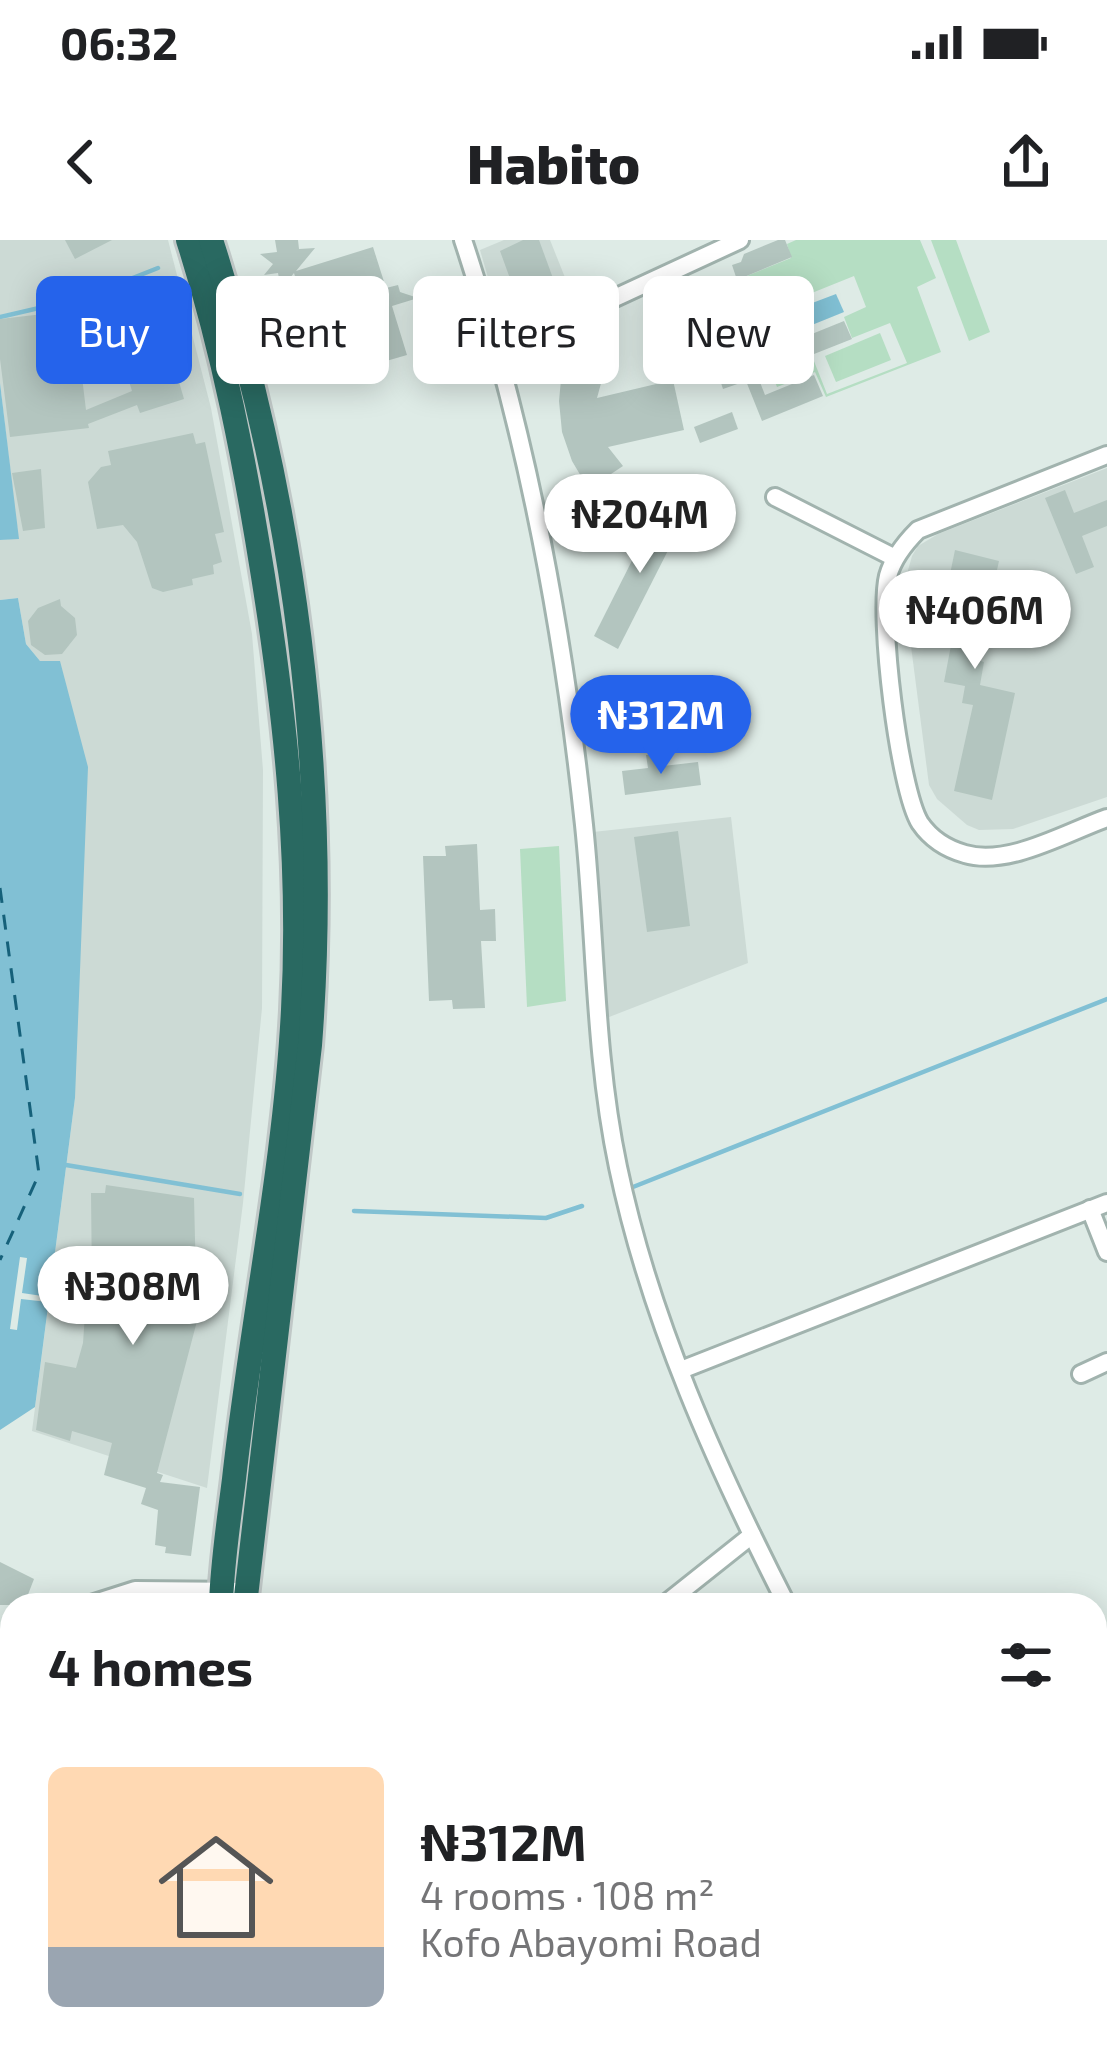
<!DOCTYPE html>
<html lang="en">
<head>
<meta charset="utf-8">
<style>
  :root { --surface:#fff; --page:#f6f6f6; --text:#202124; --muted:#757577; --accent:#2563eb }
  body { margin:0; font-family:"Exo 2",sans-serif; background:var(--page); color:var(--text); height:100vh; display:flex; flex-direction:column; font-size:45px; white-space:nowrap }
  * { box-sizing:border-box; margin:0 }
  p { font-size:39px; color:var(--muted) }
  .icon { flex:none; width:66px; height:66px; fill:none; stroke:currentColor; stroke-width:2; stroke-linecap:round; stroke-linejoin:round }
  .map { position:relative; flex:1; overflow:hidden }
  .panel { position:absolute; left:0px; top:1353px; width:1107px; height:471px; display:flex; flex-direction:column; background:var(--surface); border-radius:36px 36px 0 0; box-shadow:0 6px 30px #0003 }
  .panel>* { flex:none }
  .guide { position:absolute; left:36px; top:36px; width:1035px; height:108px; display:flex; gap:24px }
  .price { position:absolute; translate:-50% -102px; padding:0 27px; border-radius:42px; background:#fff; color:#222; font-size:39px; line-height:78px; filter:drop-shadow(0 3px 6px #0008) }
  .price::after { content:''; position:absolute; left:50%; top:72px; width:36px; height:27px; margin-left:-18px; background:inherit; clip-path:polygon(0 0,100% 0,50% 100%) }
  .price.current { background:var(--accent); color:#fff }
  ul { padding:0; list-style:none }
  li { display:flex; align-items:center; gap:36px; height:300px; padding:0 48px }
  li span { display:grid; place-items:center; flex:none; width:336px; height:240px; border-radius:18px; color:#555 }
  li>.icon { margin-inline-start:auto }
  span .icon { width:144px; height:144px; fill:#fffc; stroke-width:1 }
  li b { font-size:51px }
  h2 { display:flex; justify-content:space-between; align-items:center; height:144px; padding:0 48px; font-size:51px }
  .pill { padding:0 42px; border-radius:18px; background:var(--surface); box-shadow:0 6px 30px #0003; font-size:42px; line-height:108px }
  .pill.current { background:var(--accent); color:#fff }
  .status { display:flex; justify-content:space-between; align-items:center; height:84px; padding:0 60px; background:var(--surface); direction:ltr }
  .status svg { height:33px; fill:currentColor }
  header { display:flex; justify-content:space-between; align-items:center; height:156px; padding:0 48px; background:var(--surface); font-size:54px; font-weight:800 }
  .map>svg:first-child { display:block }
  .built { fill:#ccdad5 }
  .green { fill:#b5dec3; fill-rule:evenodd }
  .water { fill:#81c0d4 }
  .pier { fill:#deebe6 }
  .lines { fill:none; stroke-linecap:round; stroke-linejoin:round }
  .stream { stroke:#81c0d4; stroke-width:4.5 }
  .ferry { stroke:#16617a; stroke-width:3; stroke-dasharray:15 12; stroke-linecap:butt }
  .building { fill:#b3c5bf }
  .minor-casing { stroke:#a1b3ae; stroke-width:22 }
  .highway-casing { stroke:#c0c8c7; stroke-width:30 }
  .minor { stroke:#fff; stroke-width:16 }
  .highway { stroke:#296961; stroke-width:24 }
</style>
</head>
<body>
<div class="status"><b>06:32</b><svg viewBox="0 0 49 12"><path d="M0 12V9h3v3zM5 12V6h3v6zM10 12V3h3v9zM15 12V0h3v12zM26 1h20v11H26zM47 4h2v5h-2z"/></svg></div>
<header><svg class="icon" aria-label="back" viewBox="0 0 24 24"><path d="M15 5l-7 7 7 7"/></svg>Habito<svg class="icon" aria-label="share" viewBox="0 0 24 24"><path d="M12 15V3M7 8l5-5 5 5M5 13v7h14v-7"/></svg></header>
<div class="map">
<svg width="1107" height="1823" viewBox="0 0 1107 1823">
  <rect width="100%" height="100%" fill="#deebe6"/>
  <g class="built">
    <path d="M 0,0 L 168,0 L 211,168 L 252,394 L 263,530 L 262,768 L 243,963 L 207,1248 L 32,1191 L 75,858 L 40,421 L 26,404 L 18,358 L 0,360 L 0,300 L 18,298 L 0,143 Z"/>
    <path d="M 504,0 L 550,0 L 572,55 L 513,82 L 499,75 L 480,10 Z"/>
    <path d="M 1107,228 L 1107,557 L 1013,589 L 979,590 L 967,585 L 937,559 L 929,545 L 905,360 L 905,341 L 912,316 L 918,306 L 938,294 Z"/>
    <path d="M 731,577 L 748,723 L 604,779 L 602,693 L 593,592 Z"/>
    <path d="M 1107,1476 L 1107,1715 L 1095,1724 L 1095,1481 Z"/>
  </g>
  <g class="green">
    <path d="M 796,0 L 920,0 L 936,38 L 917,47 L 941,112 L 826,157 L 815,132 L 777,147 L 737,40 L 791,18 L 787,4 ZM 854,36 L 866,67 L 844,77 L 852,98 L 890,83 L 907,123 L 827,154 L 812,116 L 808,117 L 801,99 L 795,100 L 782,65 Z"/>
    <path d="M 931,0 L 956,0 L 990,92 L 969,101 Z"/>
    <path d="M 880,93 L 891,120 L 836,142 L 825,116 Z"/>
    <path d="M 559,606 L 566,761 L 527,767 L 520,609 Z"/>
  </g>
  <g class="water">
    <path d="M 836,54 L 844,72 L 807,87 L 799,68 Z"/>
    <path d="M 0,143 L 19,299 L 0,300 Z"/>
    <path d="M 18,358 L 26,404 L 40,421 L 60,421 L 88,527 L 75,858 L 35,1167 L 0,1190 L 0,360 Z"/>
  </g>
  <path class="pier" d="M 20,1017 L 27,1018 L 22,1053 L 49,1057 L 48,1062 L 21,1059 L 17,1090 L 10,1089 Z"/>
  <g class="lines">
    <g class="stream">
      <path d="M 0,77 L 82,58 L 158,28"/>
      <path d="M 66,925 L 240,954"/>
      <path d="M 633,947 L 1107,759"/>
      <path d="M 354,971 L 546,978 L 582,966"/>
    </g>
    <path class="ferry" d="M 0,648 L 39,934 L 0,1020"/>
  </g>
  <g class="building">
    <path d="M 65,0 L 112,0 L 75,19 Z"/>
    <path d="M 275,0 L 298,0 L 299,9 L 315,8 L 296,31 L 373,7 L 386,48 L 398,45 L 400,52 L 418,58 L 392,66 L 407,115 L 362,128 L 358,116 L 300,134 L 284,81 L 306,74 L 294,33 L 281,49 L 278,33 L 264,35 L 273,24 L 260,14 L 277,12 Z"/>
    <path d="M 523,0 L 539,0 L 554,41 L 516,55 L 500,11 Z"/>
    <path d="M 778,0 L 785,0 L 792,17 L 737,40 L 732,25 L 741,22 L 744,14 Z"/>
    <path d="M 705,36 L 713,42 L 720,39 L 765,155 L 814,135 L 823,156 L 762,181 L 746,141 L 723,149 L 715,125 L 704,129 L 697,112 L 709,108 L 699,81 L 707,78 L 696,49 L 702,46 Z"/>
    <path d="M 176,49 L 188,91 L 166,97 L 184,159 L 140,173 L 137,165 L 88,184 L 89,188 L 10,197 L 0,119 L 0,79 L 52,73 L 55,98 L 77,96 L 86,170 L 132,151 L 125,128 L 156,117 L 140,59 Z"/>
    <path d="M 844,81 L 852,99 L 809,116 L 802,98 Z"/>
    <path d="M 577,121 L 591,123 L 589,134 L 603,136 L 597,158 L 673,140 L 684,190 L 608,207 L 623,226 L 611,234 L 617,241 L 605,249 L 599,241 L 588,248 L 572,221 L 562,192 L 559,161 L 562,129 L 575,131 Z"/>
    <path d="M 732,172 L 738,189 L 700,203 L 694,187 Z"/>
    <path d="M 193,193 L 196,204 L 205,202 L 224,292 L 215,294 L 222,322 L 213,325 L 214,334 L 192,339 L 193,345 L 163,352 L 152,348 L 137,302 L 123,285 L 97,289 L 88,242 L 101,227 L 111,225 L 108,211 Z"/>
    <path d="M 41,229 L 45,288 L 23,291 L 12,233 Z"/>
    <path d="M 1065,250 L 1074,273 L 1107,260 L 1107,286 L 1082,296 L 1094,327 L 1076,334 L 1045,258 Z"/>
    <path d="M 661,263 L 686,275 L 618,409 L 594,396 Z"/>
    <path d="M 955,310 L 999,321 L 977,420 L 984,422 L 980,445 L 1015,453 L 992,560 L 954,551 L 973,465 L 962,463 L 965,446 L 944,442 L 952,400 L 937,397 Z"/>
    <path d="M 60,359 L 61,366 L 75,378 L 77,395 L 62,414 L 45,415 L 31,405 L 28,381 L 38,368 Z"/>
    <path d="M 661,513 L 663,526 L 698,522 L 701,545 L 625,555 L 622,531 L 648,528 L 646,515 Z"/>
    <path d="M 678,591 L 690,686 L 647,692 L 634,597 Z"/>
    <path d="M 477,604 L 480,670 L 495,669 L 496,701 L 481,701 L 485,768 L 453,769 L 452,760 L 429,761 L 423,616 L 446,616 L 445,606 Z"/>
    <path d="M 106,945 L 194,958 L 197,1081 L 157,1233 L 163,1235 L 160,1242 L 200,1247 L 191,1316 L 165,1313 L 166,1307 L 155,1305 L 158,1270 L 141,1264 L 146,1248 L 104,1235 L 112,1203 L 72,1191 L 70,1201 L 36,1190 L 45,1122 L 76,1128 L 83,1103 L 85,1074 L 51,1070 L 54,1050 L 87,1055 L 88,1045 L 92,1046 L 91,953 L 105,953 Z"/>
    <path d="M 0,1322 L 34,1339 L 24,1365 L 0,1365 Z"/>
  </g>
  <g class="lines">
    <defs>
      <g id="minor">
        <path d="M 463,0 C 526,188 563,387 584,585 C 596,699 594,813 618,927 C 650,1080 716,1226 787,1365"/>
        <path d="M 498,112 L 740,0"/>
        <path d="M 1107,215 L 918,290 C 905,303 893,318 888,336 C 878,376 899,549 920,583 C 931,599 947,609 965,614 C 1008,627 1067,592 1107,578"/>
        <path d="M 775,257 L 895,318"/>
        <path d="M 1090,969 L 1107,1012"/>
        <path d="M 681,1130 L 1107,963"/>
        <path d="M 1081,1134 L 1107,1122"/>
        <path d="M 88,1365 L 135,1350 L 246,1351"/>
        <path d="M 664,1365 L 752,1295"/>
        <path d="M 0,1467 L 12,1447"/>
      </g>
      <g id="highway">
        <path d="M 188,0 C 223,109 245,223 263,336 C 286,480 301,624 293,770 C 285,925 251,1084 234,1239 C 229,1280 222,1323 221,1365"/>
        <path d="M 211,0 C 294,258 331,535 310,805 L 245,1365"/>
        <path d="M 1095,1752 L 1107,1743"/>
        <path d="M 1095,1777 L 1107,1768"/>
        <path d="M 365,1812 L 372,1823"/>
        <path d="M 392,1812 L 401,1823"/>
        <path d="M 1000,1823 L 1014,1812"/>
        <path d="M 1033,1823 L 1048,1812"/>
        <path d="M 1078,1823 L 1094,1812"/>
      </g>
    </defs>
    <use href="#minor" class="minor-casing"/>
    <use href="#highway" class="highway-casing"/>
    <use href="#minor" class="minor"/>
    <use href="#highway" class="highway"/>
  </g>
</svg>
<b class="price" style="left:640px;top:336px">₦204M</b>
<b class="price" style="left:975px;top:432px">₦406M</b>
<b class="price current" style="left:661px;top:537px">₦312M</b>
<b class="price" style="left:133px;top:1108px">₦308M</b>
<div class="guide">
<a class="pill current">Buy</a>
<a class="pill">Rent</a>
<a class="pill">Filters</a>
<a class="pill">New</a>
</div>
<section class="panel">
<h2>4 homes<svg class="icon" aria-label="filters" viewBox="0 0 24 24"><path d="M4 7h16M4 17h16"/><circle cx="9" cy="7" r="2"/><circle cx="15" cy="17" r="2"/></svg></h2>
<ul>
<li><span style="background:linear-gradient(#ffd9b3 75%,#9aa5b1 0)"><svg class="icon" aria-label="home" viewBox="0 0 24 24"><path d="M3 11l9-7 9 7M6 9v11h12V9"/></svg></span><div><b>₦312M</b><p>4 rooms · 108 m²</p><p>Kofo Abayomi Road</p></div></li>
</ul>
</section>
</div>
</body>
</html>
